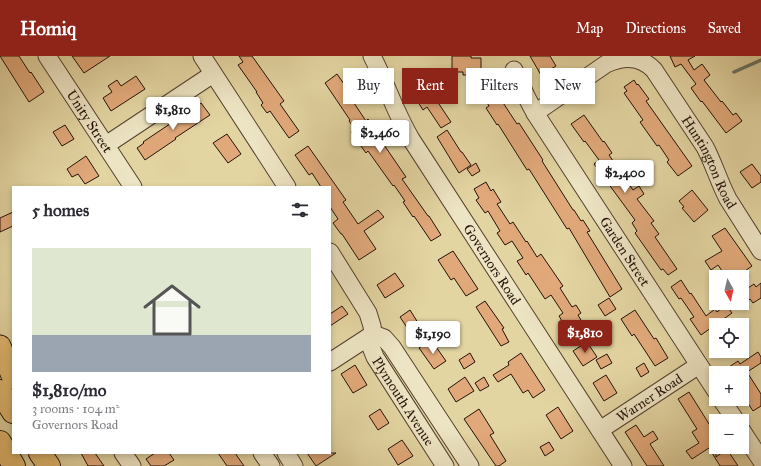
<!DOCTYPE html>
<html lang="en">
<head>
<meta charset="utf-8">
<style>
  :root { --surface:#fff; --page:#f7f7f7; --text:#2b2b33; --muted:#7c7c81; --accent:#8f2418 }
  body { margin:0; font-family:"IM FELL Great Primer",serif; background:var(--page); color:var(--text); height:100vh; display:flex; flex-direction:column; font-size:15px; white-space:nowrap }
  * { box-sizing:border-box; margin:0 }
  p { font-size:13px; color:var(--muted) }
  .icon { flex:none; width:22px; height:22px; fill:none; stroke:currentColor; stroke-width:2; stroke-linecap:round; stroke-linejoin:round }
  .map { position:relative; flex:1; overflow:hidden }
  .drawer { position:absolute; left:12px; top:130px; width:319px; height:268px; display:flex; flex-direction:column; background:var(--surface); border-radius:0px; box-shadow:0 2px 6px #0003 }
  .drawer>* { flex:none }
  .top-card { position:absolute; left:343px; top:12px; width:358px; height:36px; display:flex; gap:8px }
  .needle { width:26px; rotate:172deg }
  .buttons { position:absolute; left:709px; top:214px; display:grid; gap:8px }
  .buttons a { display:grid; place-items:center; width:40px; height:40px; border-radius:0px; background:var(--surface); box-shadow:0 2px 6px #0003; font-size:20px }
  .price { position:absolute; translate:-50% -34px; padding:0 9px; border-radius:4px; background:#fff; color:#222; font-size:13px; line-height:26px; filter:drop-shadow(0 1px 2px #0008) }
  .price::after { content:''; position:absolute; left:50%; top:24px; width:12px; height:9px; margin-left:-6px; background:inherit; clip-path:polygon(0 0,100% 0,50% 100%) }
  .price.selected { background:var(--accent); color:#fff }
  ul { padding:0; list-style:none }
  li { display:grid; align-content:center; gap:8px; height:212px; padding:0 20px }
  li span { display:grid; place-items:center; height:124px; border-radius:0px; color:#555 }
  li>.icon { margin-inline-start:auto }
  span .icon { width:72px; height:72px; fill:#fffc; stroke-width:1 }
  li b { font-size:17px }
  h2 { display:flex; justify-content:space-between; align-items:center; height:48px; padding:0 20px; font-size:17px }
  .pill { padding:0 14px; border-radius:0px; background:var(--surface); box-shadow:0 2px 6px #0003; font-size:14px; line-height:36px }
  .pill.selected { background:var(--accent); color:#fff }
  header { display:flex; align-items:center; gap:24px; box-sizing:border-box; height:56px; padding:0 20px; background:var(--accent); color:#fff }
  header strong { font-size:19px }
  nav { display:flex; gap:22px; margin-inline-start:auto; font-size:14px }
  .map>svg:first-child { display:block }
  .lines { fill:none; stroke-linecap:round; stroke-linejoin:round }
  .stream { stroke:#687666; stroke-width:3.5 }
  .building { fill:#e1a97a; stroke:#241109 }
  .minor-casing { stroke:#54422f; stroke-width:19 }
  .major-casing { stroke:#241109; stroke-width:23 }
  .highway-casing { stroke:#241109; stroke-width:24 }
  .minor { stroke:#ede4c3; stroke-width:17 }
  .major { stroke:#e2ba71; stroke-width:21 }
  .highway { stroke:#e2ba71; stroke-width:22 }
  .labels { text-anchor:middle; dominant-baseline:central; stroke-width:4; stroke-linejoin:round; paint-order:stroke }
  .street-label { font-size:14px; fill:#241109; stroke:#ede4c3 }
</style>
</head>
<body>
<header>
<strong>Homiq</strong>
<nav><a>Map</a><a>Directions</a><a>Saved</a></nav>
</header>
<div class="map">
<svg width="761" height="410" viewBox="0 0 761 410">
  <rect width="100%" height="100%" fill="#e3d5a2"/>
  <filter id="stains"><feTurbulence type="fractalNoise" baseFrequency=".005" numOctaves="4"/><feColorMatrix values="0 0 0 0 .2 0 0 0 0 .09 0 0 0 0 .02 0 0 0 .5 -.17"/></filter>
  <radialGradient id="worn" r=".72"><stop offset=".6" stop-color="#630" stop-opacity="0"/><stop offset="1" stop-color="#630" stop-opacity=".3"/></radialGradient>
  <g class="lines">
    <path class="stream" d="M 734,16 L 761,4"/>
  </g>
  <g class="building">
    <path d="M 0,0 L 19,0 L 30,17 L 31,16 L 44,36 L 29,46 Z"/>
    <path d="M 72,0 L 110,0 L 84,17 Z"/>
    <path d="M 239,0 L 252,0 L 284,45 L 280,48 L 299,75 L 289,82 L 270,55 L 267,57 L 261,49 L 263,47 L 256,36 L 257,36 L 238,9 L 243,6 Z"/>
    <path d="M 452,0 L 471,0 L 471,2 L 481,2 L 481,19 L 463,19 L 463,16 L 452,16 Z"/>
    <path d="M 530,0 L 550,0 L 556,10 L 541,19 Z"/>
    <path d="M 670,0 L 695,0 L 688,4 L 694,14 L 702,8 L 710,19 L 704,24 L 721,46 L 722,45 L 733,59 L 736,57 L 742,65 L 726,77 L 702,45 L 701,46 L 691,32 L 696,28 L 681,8 L 675,11 Z"/>
    <path d="M 337,18 L 356,45 L 354,47 L 366,65 L 368,63 L 383,85 L 382,86 L 406,121 L 402,123 L 428,160 L 429,160 L 441,179 L 431,185 L 414,160 L 413,161 L 403,146 L 405,145 L 394,129 L 393,130 L 368,95 L 366,97 L 351,76 L 355,73 L 349,65 L 350,64 L 325,27 Z"/>
    <path d="M 426,18 L 433,28 L 435,27 L 440,35 L 436,37 L 439,43 L 437,45 L 451,66 L 441,72 L 427,51 L 423,54 L 413,38 L 415,37 L 410,28 Z"/>
    <path d="M 136,20 L 145,33 L 111,55 L 103,42 L 112,36 L 108,30 L 117,24 L 121,30 Z"/>
    <path d="M 634,24 L 637,29 L 638,28 L 649,43 L 646,45 L 692,110 L 678,120 L 667,106 L 669,104 L 659,89 L 657,90 L 640,66 L 643,64 L 624,37 L 627,35 L 624,31 Z"/>
    <path d="M 494,33 L 517,68 L 519,67 L 543,104 L 542,105 L 573,154 L 574,154 L 581,165 L 583,164 L 590,175 L 587,176 L 622,233 L 610,241 L 569,172 L 567,173 L 529,113 L 527,114 L 498,68 L 497,69 L 486,52 L 489,50 L 483,40 Z"/>
    <path d="M 201,47 L 210,59 L 175,82 L 176,83 L 145,104 L 137,92 L 144,87 L 143,86 Z"/>
    <path d="M 584,59 L 603,86 L 604,85 L 612,97 L 609,99 L 633,134 L 639,130 L 644,138 L 637,143 L 654,165 L 651,167 L 659,178 L 655,181 L 677,213 L 668,219 L 663,213 L 661,214 L 635,177 L 637,175 L 632,167 L 635,164 L 594,108 L 599,104 L 585,85 L 584,86 L 571,68 Z"/>
    <path d="M 65,69 L 74,83 L 62,90 L 53,76 Z"/>
    <path d="M 447,74 L 461,96 L 462,96 L 471,109 L 459,117 L 437,81 Z"/>
    <path d="M 227,78 L 241,98 L 228,107 L 213,87 Z"/>
    <path d="M 308,90 L 346,144 L 343,146 L 358,168 L 378,154 L 384,161 L 364,175 L 376,193 L 359,204 L 342,178 L 341,178 L 333,167 L 338,163 L 330,151 L 330,131 L 321,131 L 312,117 L 309,119 L 295,99 Z"/>
    <path d="M 86,100 L 99,120 L 85,128 L 78,118 L 72,121 L 67,113 Z"/>
    <path d="M 476,107 L 480,115 L 472,120 L 467,113 Z"/>
    <path d="M 752,108 L 761,120 L 761,126 L 752,132 L 740,116 Z"/>
    <path d="M 486,126 L 491,135 L 493,133 L 501,146 L 497,148 L 510,168 L 513,166 L 526,186 L 527,185 L 537,201 L 541,198 L 563,230 L 560,232 L 572,251 L 576,249 L 581,257 L 578,259 L 582,266 L 568,275 L 559,260 L 563,257 L 551,239 L 545,243 L 528,217 L 526,219 L 517,205 L 523,202 L 512,185 L 505,189 L 497,177 L 500,175 L 488,155 L 485,157 L 476,144 L 479,142 L 474,133 Z"/>
    <path d="M 692,134 L 708,154 L 694,166 L 682,152 L 684,151 L 679,145 Z"/>
    <path d="M 13,156 L 13,170 L 0,176 L 0,162 Z"/>
    <path d="M 725,172 L 752,210 L 745,215 L 749,221 L 726,221 L 718,209 L 711,214 L 705,205 L 722,195 L 712,180 Z"/>
    <path d="M 453,195 L 478,233 L 466,240 L 454,222 L 451,224 L 438,204 Z"/>
    <path d="M 395,217 L 404,230 L 385,242 L 377,229 Z"/>
    <path d="M 681,224 L 690,238 L 691,237 L 706,260 L 715,253 L 717,256 L 726,249 L 732,257 L 701,279 L 690,263 L 694,261 L 681,242 L 679,243 L 671,231 Z"/>
    <path d="M 761,227 L 761,242 L 753,247 L 750,243 L 742,249 L 742,236 L 754,228 L 756,231 Z"/>
    <path d="M 609,242 L 616,253 L 605,260 L 598,249 Z"/>
    <path d="M 485,245 L 504,272 L 502,273 L 509,286 L 501,290 L 476,251 Z"/>
    <path d="M 342,250 L 348,258 L 330,270 L 330,258 Z"/>
    <path d="M 410,254 L 420,270 L 410,276 L 400,261 Z"/>
    <path d="M 635,254 L 654,283 L 656,282 L 668,302 L 655,310 L 634,278 L 632,280 L 621,263 Z"/>
    <path d="M 428,286 L 430,290 L 434,288 L 446,305 L 434,313 L 419,292 Z"/>
    <path d="M 587,286 L 597,301 L 583,310 L 573,295 Z"/>
    <path d="M 758,296 L 761,301 L 761,307 L 747,316 L 761,338 L 761,350 L 753,355 L 742,338 L 742,317 L 720,317 L 738,305 L 740,308 Z"/>
    <path d="M 470,297 L 475,306 L 464,313 L 459,304 Z"/>
    <path d="M 521,297 L 545,334 L 533,342 L 528,334 L 523,337 L 511,318 L 498,326 L 493,319 L 509,309 L 508,306 Z"/>
    <path d="M 607,298 L 612,307 L 601,313 L 596,304 Z"/>
    <path d="M 644,307 L 649,316 L 641,321 L 636,312 Z"/>
    <path d="M 355,309 L 367,329 L 353,337 L 341,318 Z"/>
    <path d="M 606,319 L 617,337 L 604,345 L 593,327 Z"/>
    <path d="M 465,321 L 474,335 L 456,346 L 448,333 Z"/>
    <path d="M 484,321 L 489,330 L 480,335 L 475,327 Z"/>
    <path d="M 689,336 L 716,379 L 716,401 L 727,393 L 738,410 L 720,410 L 709,392 L 692,403 L 686,395 L 699,387 L 692,376 L 697,373 L 678,343 Z"/>
    <path d="M 558,351 L 573,375 L 561,383 L 546,359 Z"/>
    <path d="M 380,353 L 389,367 L 378,374 L 369,360 Z"/>
    <path d="M 479,353 L 494,377 L 490,379 L 506,405 L 499,410 L 496,410 L 464,363 Z"/>
    <path d="M 636,369 L 644,381 L 653,375 L 658,383 L 650,388 L 664,410 L 647,410 L 625,376 Z"/>
    <path d="M 402,384 L 413,400 L 398,409 L 388,393 Z"/>
    <path d="M 549,386 L 554,394 L 545,400 L 540,391 Z"/>
    <path d="M 81,397 L 95,397 L 104,410 L 88,410 Z"/>
    <path d="M 155,397 L 169,397 L 174,404 L 164,410 L 151,410 L 146,403 Z"/>
    <path d="M 218,397 L 235,397 L 244,410 L 227,410 Z"/>
    <path d="M 307,397 L 336,397 L 316,410 Z"/>
  </g>
  <g class="lines">
    <defs>
      <g id="minor">
        <path id="s1" d="M 47,0 L 133,131"/>
        <path d="M 202,0 L 287,131"/>
        <path id="s2" d="M 372,0 C 386,27 395,56 411,83 L 623,410"/>
        <path id="s3" d="M 514,14 L 527,42 L 535,57 L 716,335"/>
        <path id="s4" d="M 535,57 L 606,8 C 623,0 641,0 654,14 L 705,91 C 714,108 719,126 728,143 L 761,195"/>
        <path d="M 106,89 L 213,18"/>
        <path id="s5" d="M 330,196 L 368,257 L 372,270 L 373,278 L 371,291 L 375,301 L 445,410"/>
        <path d="M 373,278 L 384,282 L 392,291 L 470,410"/>
        <path d="M 330,306 L 373,278"/>
        <path d="M 721,343 L 736,365"/>
        <path id="s6" d="M 600,374 L 699,309"/>
        <path d="M 742,375 L 761,404"/>
        <path d="M 123,397 L 132,410"/>
        <path d="M 262,397 L 271,410"/>
        <path d="M 286,397 L 294,410"/>
      </g>
      <path id="major" d="M 0,290 L 13,322"/>
      <g id="highway">
        <path d="M 0,335 L 13,356"/>
        <path d="M 0,386 L 14,410"/>
        <path d="M 40,397 L 49,410"/>
      </g>
    </defs>
    <use href="#minor" class="minor-casing"/>
    <use href="#major" class="major-casing"/>
    <use href="#highway" class="highway-casing"/>
    <use href="#minor" class="minor"/>
    <use href="#major" class="major"/>
    <use href="#highway" class="highway"/>
  </g>
  <g class="labels">
    <g class="street-label">
      <text stroke="none"><textPath href="#s1" startOffset="78">Unity Street</textPath></text>
      <text stroke="none"><textPath href="#s4" startOffset="246">Huntington Road</textPath></text>
      <text stroke="none"><textPath href="#s3" startOffset="213">Garden Street</textPath></text>
      <text stroke="none"><textPath href="#s2" startOffset="241">Governors Road</textPath></text>
      <text stroke="none"><textPath href="#s6" startOffset="59">Warner Road</textPath></text>
      <text stroke="none"><textPath href="#s5" startOffset="170">Plymouth Avenue</textPath></text>
    </g>
  </g>
  <rect width="100%" height="100%" filter="url(#stains)"/>
  <rect width="100%" height="100%" fill="url(#worn)"/>
</svg>
<div class="buttons">
<a><svg class="needle" viewBox="-14 -14 28 28"><path d="M0-13l5 13h-10z" fill="#e53935"/><path d="M0 13l5-13h-10z" fill="#7c7c81"/></svg></a>
<a><svg class="icon" aria-label="locate" viewBox="0 0 24 24"><circle cx="12" cy="12" r="6"/><path d="M12 2v4M12 18v4M2 12h4M18 12h4"/></svg></a>
<a>+</a>
<a>−</a>
</div>
<b class="price" style="left:173px;top:75px">$1,810</b>
<b class="price" style="left:380px;top:98px">$2,460</b>
<b class="price" style="left:625px;top:138px">$2,400</b>
<b class="price selected" style="left:585px;top:298px">$1,810</b>
<b class="price" style="left:433px;top:299px">$1,190</b>
<div class="top-card">
<a class="pill">Buy</a>
<a class="pill selected">Rent</a>
<a class="pill">Filters</a>
<a class="pill">New</a>
</div>
<section class="drawer">
<h2>5 homes<svg class="icon" aria-label="filters" viewBox="0 0 24 24"><path d="M4 7h16M4 17h16"/><circle cx="9" cy="7" r="2"/><circle cx="15" cy="17" r="2"/></svg></h2>
<ul>
<li><span style="background:linear-gradient(#dfe7d0 70%,#9aa5b1 0)"><svg class="icon" aria-label="home" viewBox="0 0 24 24"><path d="M3 11l9-7 9 7M6 9v11h12V9"/></svg></span><div><b>$1,810/mo</b><p>3 rooms · 104 m²</p><p>Governors Road</p></div></li>
</ul>
</section>
</div>
</body>
</html>
